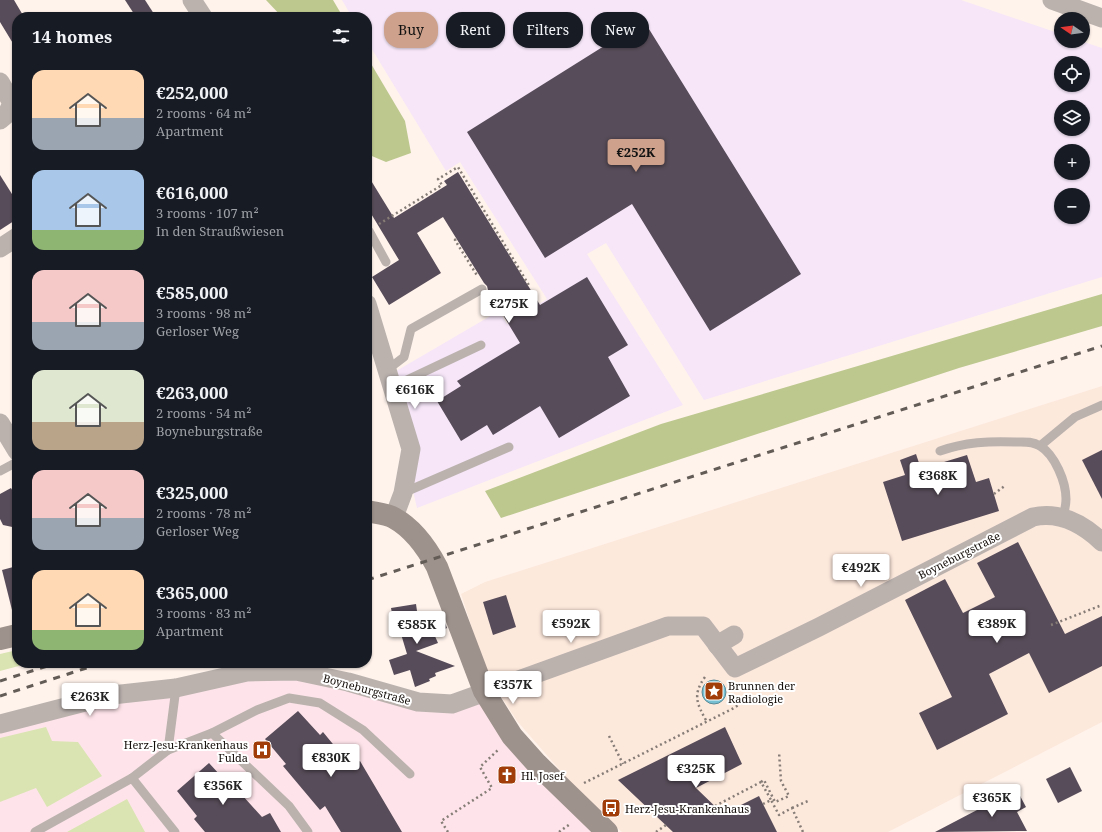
<!DOCTYPE html>
<html lang="en">
<head>
<meta charset="utf-8">
<style>
  :root { --surface:#171b24; --page:#242831; --text:#f1f3f6; --muted:#9ea1a6; --accent:#cda18b }
  body { margin:0; font-family:"Noto Serif",serif; background:var(--page); color:var(--text); height:100vh; display:flex; flex-direction:column; font-size:15px; white-space:nowrap }
  * { box-sizing:border-box; margin:0 }
  p { font-size:13px; color:var(--muted) }
  .icon { flex:none; width:22px; height:22px; fill:none; stroke:currentColor; stroke-width:2; stroke-linecap:round; stroke-linejoin:round }
  .map { position:relative; flex:1; overflow:hidden }
  .sheet { position:absolute; left:12px; top:12px; width:360px; height:656px; display:flex; flex-direction:column; background:var(--surface); border-radius:16px; box-shadow:0 1px 3px #0004 }
  .sheet>* { flex:none }
  .banner { position:absolute; left:384px; top:12px; width:380px; height:36px; display:flex; gap:8px }
  .needle { width:26px; rotate:283deg }
  .tools { position:absolute; left:1054px; top:12px; display:grid; gap:8px }
  .tools a { display:grid; place-items:center; width:36px; height:36px; border-radius:50%; background:var(--surface); box-shadow:0 1px 3px #0004; font-size:20px }
  .price { position:absolute; translate:-50% -34px; padding:0 9px; border-radius:4px; background:#fff; color:#222; font-size:13px; line-height:26px; filter:drop-shadow(0 1px 2px #0008) }
  .price::after { content:''; position:absolute; left:50%; top:24px; width:12px; height:9px; margin-left:-6px; background:inherit; clip-path:polygon(0 0,100% 0,50% 100%) }
  .price.active { background:var(--accent); color:#111 }
  ul { padding:0; list-style:none }
  li { display:flex; align-items:center; gap:12px; height:100px; padding:0 20px }
  li span { display:grid; place-items:center; flex:none; width:112px; height:80px; border-radius:12px; color:#555 }
  li>.icon { margin-inline-start:auto }
  span .icon { width:48px; height:48px; fill:#fffc; stroke-width:1 }
  li b { font-size:17px }
  h2 { display:flex; justify-content:space-between; align-items:center; height:48px; padding:0 20px; font-size:17px }
  .tag { padding:0 14px; border-radius:16px; background:var(--surface); box-shadow:0 1px 3px #0004; font-size:14px; line-height:36px }
  .tag.active { background:var(--accent); color:#111 }
  .map>svg:first-child { display:block }
  .built { fill:#fde8dc }
  .industrial { fill:#f6e6f8; fill-rule:evenodd }
  .medical { fill:#fee4ea }
  .green { fill:#dae4b2 }
  .forest { fill:#bdc88f }
  .water { fill:#76bfd2; stroke:#598a96 }
  .building { fill:#574c59 }
  .lines { fill:none; stroke-linecap:round; stroke-linejoin:round }
  .path { stroke:#867d77; stroke-width:2.5; stroke-dasharray:2 3; stroke-linecap:butt }
  .lane { stroke:#bbb2ae; stroke-width:9 }
  .street { stroke:#bbb2ae; stroke-width:19 }
  .secondary { stroke:#9e928c; stroke-width:22 }
  .rail { stroke:#635b56; stroke-width:3; stroke-dasharray:7 7; stroke-linecap:butt }
  .labels { text-anchor:middle; dominant-baseline:central; stroke-width:4; stroke-linejoin:round; paint-order:stroke }
  .street-label { font-size:11px; fill:#140e0a; stroke:#fff }
  .poi-label { font-size:11px; fill:#140e0a; stroke:#fff; text-anchor:start }
</style>
</head>
<body>
<div class="map">
<svg width="1102" height="832" viewBox="0 0 1102 832">
  <rect width="100%" height="100%" fill="#fff3ec"/>
  <path class="built" d="M 1102,386 L 1102,722 L 888,832 L 622,832 L 585,799 L 517,721 L 487,675 L 461,594 L 485,582 Z"/>
  <path class="industrial" d="M 342,0 L 961,0 L 1061,34 L 1061,41 L 1081,41 L 1102,48 L 1102,277 L 704,400 L 606,243 L 587,254 L 683,405 L 417,508 L 386,377 L 499,311 L 507,324 L 547,299 L 460,162 L 446,171 L 367,41 L 367,17 L 352,17 ZM 1061,63 L 1083,63 L 1083,85 L 1061,85 ZM 1061,107 L 1083,107 L 1083,129 L 1061,129 ZM 1061,151 L 1083,151 L 1083,173 L 1061,173 ZM 1061,195 L 1083,195 L 1083,217 L 1061,217 Z"/>
  <path class="medical" d="M 296,671 L 418,702 L 484,691 L 607,832 L 0,832 L 0,724 Z"/>
  <g class="green">
    <path d="M 17,650 L 17,663 L 30,663 L 0,671 L 0,654 Z"/>
    <path d="M 46,727 L 52,741 L 78,742 L 102,776 L 47,807 L 36,788 L 0,802 L 0,738 Z"/>
    <path d="M 127,799 L 145,832 L 67,832 Z"/>
  </g>
  <g class="forest">
    <path d="M 266,0 L 333,0 L 343,17 L 282,17 Z"/>
    <path d="M 367,57 L 405,121 L 411,153 L 386,162 L 367,154 Z"/>
    <path d="M 1102,294 L 1102,326 L 959,368 L 501,518 L 485,491 L 661,424 Z"/>
  </g>
  <circle class="water" cx="714" cy="692" r="12"/>
  <g class="building">
    <path d="M 0,0 L 14,0 L 24,17 L 17,17 L 17,50 L 0,22 Z"/>
    <path d="M 125,0 L 145,0 L 156,17 L 136,17 Z"/>
    <path d="M 644,21 L 801,274 L 710,331 L 632,204 L 545,258 L 467,132 Z"/>
    <path d="M 458,172 L 540,305 L 587,277 L 628,345 L 608,357 L 630,396 L 559,438 L 540,406 L 493,435 L 487,425 L 461,441 L 437,401 L 461,386 L 457,381 L 520,343 L 488,290 L 487,286 L 484,283 L 443,217 L 417,233 L 441,273 L 389,305 L 372,277 L 399,260 L 367,207 L 367,174 L 394,218 L 447,185 L 444,181 Z"/>
    <path d="M 0,175 L 17,202 L 17,219 L 0,230 Z"/>
    <path d="M 1102,450 L 1102,499 L 1082,460 Z"/>
    <path d="M 916,454 L 921,469 L 967,455 L 976,482 L 989,478 L 999,511 L 902,541 L 883,482 L 905,475 L 900,460 Z"/>
    <path d="M 11,488 L 17,499 L 17,528 L 3,525 L 0,519 L 0,494 Z"/>
    <path d="M 1018,542 L 1065,634 L 1102,616 L 1102,666 L 1049,693 L 1029,653 L 989,674 L 1008,714 L 937,750 L 919,713 L 952,697 L 905,600 L 945,579 L 963,613 L 995,597 L 977,563 Z"/>
    <path d="M 17,566 L 17,610 L 12,610 L 2,570 Z"/>
    <path d="M 506,595 L 516,627 L 493,635 L 483,602 Z"/>
    <path d="M 416,604 L 419,625 L 443,618 L 447,628 L 434,634 L 438,643 L 416,651 L 455,666 L 435,673 L 436,676 L 429,679 L 430,681 L 415,687 L 410,670 L 394,675 L 389,660 L 407,654 L 398,624 L 394,624 L 391,608 Z"/>
    <path d="M 298,711 L 320,735 L 323,732 L 351,766 L 360,761 L 402,832 L 341,832 L 325,806 L 320,810 L 283,766 L 286,764 L 265,739 Z"/>
    <path d="M 725,727 L 742,764 L 696,788 L 723,814 L 759,796 L 777,832 L 673,832 L 618,780 Z"/>
    <path d="M 209,763 L 231,787 L 233,785 L 262,817 L 270,813 L 281,832 L 205,832 L 194,819 L 197,816 L 177,791 Z"/>
    <path d="M 1070,767 L 1082,791 L 1058,803 L 1046,779 Z"/>
    <path d="M 1018,792 L 1026,807 L 1017,812 L 1027,831 L 935,832 L 998,799 L 999,801 Z"/>
  </g>
  <g class="lines">
    <g class="path">
      <path d="M 379,224 L 442,185 L 438,179 L 458,167 L 530,287"/>
      <path d="M 456,239 L 455,240 L 478,277"/>
      <path d="M 994,494 L 1006,485"/>
      <path d="M 1051,625 L 1102,605"/>
      <path d="M 705,677 C 692,695 697,704 707,722"/>
      <path d="M 609,736 L 623,764"/>
      <path d="M 761,782 L 764,780 L 775,802 L 789,796 L 781,781 L 779,752"/>
      <path d="M 584,783 L 734,708 L 751,696"/>
      <path d="M 763,804 L 771,800 L 779,815 L 792,808 L 803,832"/>
      <path d="M 715,806 L 761,782 L 771,800"/>
      <path d="M 792,808 L 808,801"/>
      <path d="M 448,832 L 441,821 L 492,788 L 480,767 L 499,749"/>
      <path d="M 559,832 L 570,824"/>
      <path d="M 656,832 L 666,825"/>
    </g>
    <g class="lane">
      <path d="M 367,232 L 369,231 L 386,262"/>
      <path d="M 387,370 L 404,357 L 411,329 L 482,289"/>
      <path d="M 392,387 L 481,345"/>
      <path d="M 1040,446 L 1075,417 L 1102,405"/>
      <path d="M 940,451 C 965,442 989,441 1016,442 C 1024,442 1032,441 1040,446 C 1055,455 1066,482 1066,499 C 1066,506 1064,512 1063,518"/>
      <path d="M 0,471 L 17,462"/>
      <path d="M 403,493 L 509,447"/>
      <path d="M 212,733 L 257,710 L 289,698 L 320,703 L 363,730 L 410,774"/>
      <path d="M 168,750 L 212,733 L 289,806 L 308,832"/>
      <path d="M 35,832 L 132,778"/>
      <path d="M 175,832 L 132,778 L 168,750 L 176,688"/>
    </g>
    <g class="street">
      <path d="M 192,0 L 203,17"/>
      <path d="M 1052,0 L 1102,18"/>
      <path d="M 0,82 L 12,103 L 7,114 L 0,120"/>
      <path d="M 0,248 L 17,237"/>
      <path d="M 367,304 L 411,449 L 403,493 L 394,517"/>
      <path d="M 0,423 L 17,451"/>
      <path d="M 717,645 L 734,635"/>
      <path d="M 0,724 L 112,695 L 176,688 L 247,672 L 296,671 L 348,682 L 418,702 L 452,704 L 668,626 L 703,626 L 735,668 L 819,627 L 1033,517 C 1060,511 1083,524 1102,542"/>
    </g>
    <g class="secondary">
      <path d="M 367,511 C 375,513 387,514 394,518 C 414,529 427,548 437,567 L 484,691 L 512,736 L 537,764 L 607,832"/>
      <path d="M 0,639 L 17,635"/>
    </g>
    <g class="rail">
      <path d="M 367,580 L 1102,346"/>
      <path d="M 0,681 L 57,663"/>
      <path d="M 0,696 L 102,663"/>
    </g>
  </g>
  <defs>
    <symbol id="sight-square" viewBox="-11 -11 22 22"><rect x="-9" y="-9" width="18" height="18" rx="4" fill="#a13d08" stroke="#fff"/><path d="M0-6L1.8-2.2L6-1.7L2.9 1.2L3.7 5.4L0 3.3L-3.7 5.4L-2.9 1.2L-6-1.7L-1.8-2.2Z" fill="#fff"/></symbol>
    <symbol id="hospital-square" viewBox="-11 -11 22 22"><rect x="-9" y="-9" width="18" height="18" rx="4" fill="#a13d08" stroke="#fff"/><path d="M-5-5h3v3.5h4V-5h3V5h-3V1.5h-4V5h-3Z" fill="#fff"/></symbol>
    <symbol id="church-square" viewBox="-11 -11 22 22"><rect x="-9" y="-9" width="18" height="18" rx="4" fill="#a13d08" stroke="#fff"/><path d="M-1.2-6h2.4v3.5h3.3v2.4h-3.3V6h-2.4V-.1h-3.3v-2.4h3.3Z" fill="#fff"/></symbol>
    <symbol id="bus-square" viewBox="-11 -11 22 22"><rect x="-9" y="-9" width="18" height="18" rx="4" fill="#a13d08" stroke="#fff"/><path d="M-5-6H5V4H4V6H2V4H-2V6H-4V4H-5ZM-3.5-4V0h7V-4ZM-3.5 1.2v1.5H-2V1.2ZM2 1.2v1.5H3.5V1.2Z" fill="#fff"/></symbol>
  </defs>
  <g fill-rule="evenodd">
    <use href="#sight-square" x="703" y="680" width="22" height="22"/>
    <use href="#hospital-square" x="251" y="739" width="22" height="22"/>
    <use href="#church-square" x="496" y="764" width="22" height="22"/>
    <use href="#bus-square" x="600" y="797" width="22" height="22"/>
  </g>
  <g class="labels">
    <g class="street-label">
      <text transform="translate(959 555) rotate(-27)">Boyneburgstraße</text>
      <text transform="translate(367 689) rotate(15)">Boyneburgstraße</text>
    </g>
    <g class="poi-label">
      <text x="728" y="685">Brunnen der<tspan x="728" dy="13">Radiologie</tspan></text>
      <text x="248" y="744" text-anchor="end">Herz-Jesu-Krankenhaus<tspan x="248" dy="13">Fulda</tspan></text>
      <text x="521" y="775">Hl. Josef</text>
      <text x="625" y="808">Herz-Jesu-Krankenhaus</text>
    </g>
  </g>
</svg>
<div class="tools">
<a><svg class="needle" viewBox="-14 -14 28 28"><path d="M0-13l5 13h-10z" fill="#e53935"/><path d="M0 13l5-13h-10z" fill="#9ea1a6"/></svg></a>
<a><svg class="icon" aria-label="locate" viewBox="0 0 24 24"><circle cx="12" cy="12" r="6"/><path d="M12 2v4M12 18v4M2 12h4M18 12h4"/></svg></a>
<a><svg class="icon" aria-label="layers" viewBox="0 0 24 24"><path d="M12 4l9 5-9 5-9-5zM3 14l9 5 9-5"/></svg></a>
<a>+</a>
<a>−</a>
</div>
<b class="price active" style="left:636px;top:173px">€252K</b>
<b class="price" style="left:509px;top:324px">€275K</b>
<b class="price" style="left:415px;top:410px">€616K</b>
<b class="price" style="left:938px;top:496px">€368K</b>
<b class="price" style="left:861px;top:588px">€492K</b>
<b class="price" style="left:571px;top:644px">€592K</b>
<b class="price" style="left:997px;top:644px">€389K</b>
<b class="price" style="left:417px;top:645px">€585K</b>
<b class="price" style="left:513px;top:705px">€357K</b>
<b class="price" style="left:90px;top:717px">€263K</b>
<b class="price" style="left:331px;top:778px">€830K</b>
<b class="price" style="left:696px;top:789px">€325K</b>
<b class="price" style="left:223px;top:806px">€356K</b>
<b class="price" style="left:992px;top:818px">€365K</b>
<div class="banner">
<a class="tag active">Buy</a>
<a class="tag">Rent</a>
<a class="tag">Filters</a>
<a class="tag">New</a>
</div>
<section class="sheet">
<h2>14 homes<svg class="icon" aria-label="filters" viewBox="0 0 24 24"><path d="M4 7h16M4 17h16"/><circle cx="9" cy="7" r="2"/><circle cx="15" cy="17" r="2"/></svg></h2>
<ul>
<li><span style="background:linear-gradient(#ffd9b3 60%,#9aa5b1 0)"><svg class="icon" aria-label="home" viewBox="0 0 24 24"><path d="M3 11l9-7 9 7M6 9v11h12V9"/></svg></span><div><b>€252,000</b><p>2 rooms · 64 m²</p><p>Apartment</p></div></li>
<li><span style="background:linear-gradient(#a9c7e8 75%,#8fb573 0)"><svg class="icon" aria-label="home" viewBox="0 0 24 24"><path d="M3 11l9-7 9 7M6 9v11h12V9"/></svg></span><div><b>€616,000</b><p>3 rooms · 107 m²</p><p>In den Straußwiesen</p></div></li>
<li><span style="background:linear-gradient(#f6c9c9 65%,#9aa5b1 0)"><svg class="icon" aria-label="home" viewBox="0 0 24 24"><path d="M3 11l9-7 9 7M6 9v11h12V9"/></svg></span><div><b>€585,000</b><p>3 rooms · 98 m²</p><p>Gerloser Weg</p></div></li>
<li><span style="background:linear-gradient(#dfe7d0 65%,#b9a48a 0)"><svg class="icon" aria-label="home" viewBox="0 0 24 24"><path d="M3 11l9-7 9 7M6 9v11h12V9"/></svg></span><div><b>€263,000</b><p>2 rooms · 54 m²</p><p>Boyneburgstraße</p></div></li>
<li><span style="background:linear-gradient(#f6c9c9 60%,#9aa5b1 0)"><svg class="icon" aria-label="home" viewBox="0 0 24 24"><path d="M3 11l9-7 9 7M6 9v11h12V9"/></svg></span><div><b>€325,000</b><p>2 rooms · 78 m²</p><p>Gerloser Weg</p></div></li>
<li><span style="background:linear-gradient(#ffd9b3 75%,#8fb573 0)"><svg class="icon" aria-label="home" viewBox="0 0 24 24"><path d="M3 11l9-7 9 7M6 9v11h12V9"/></svg></span><div><b>€365,000</b><p>3 rooms · 83 m²</p><p>Apartment</p></div></li>
</ul>
</section>
</div>
</body>
</html>
